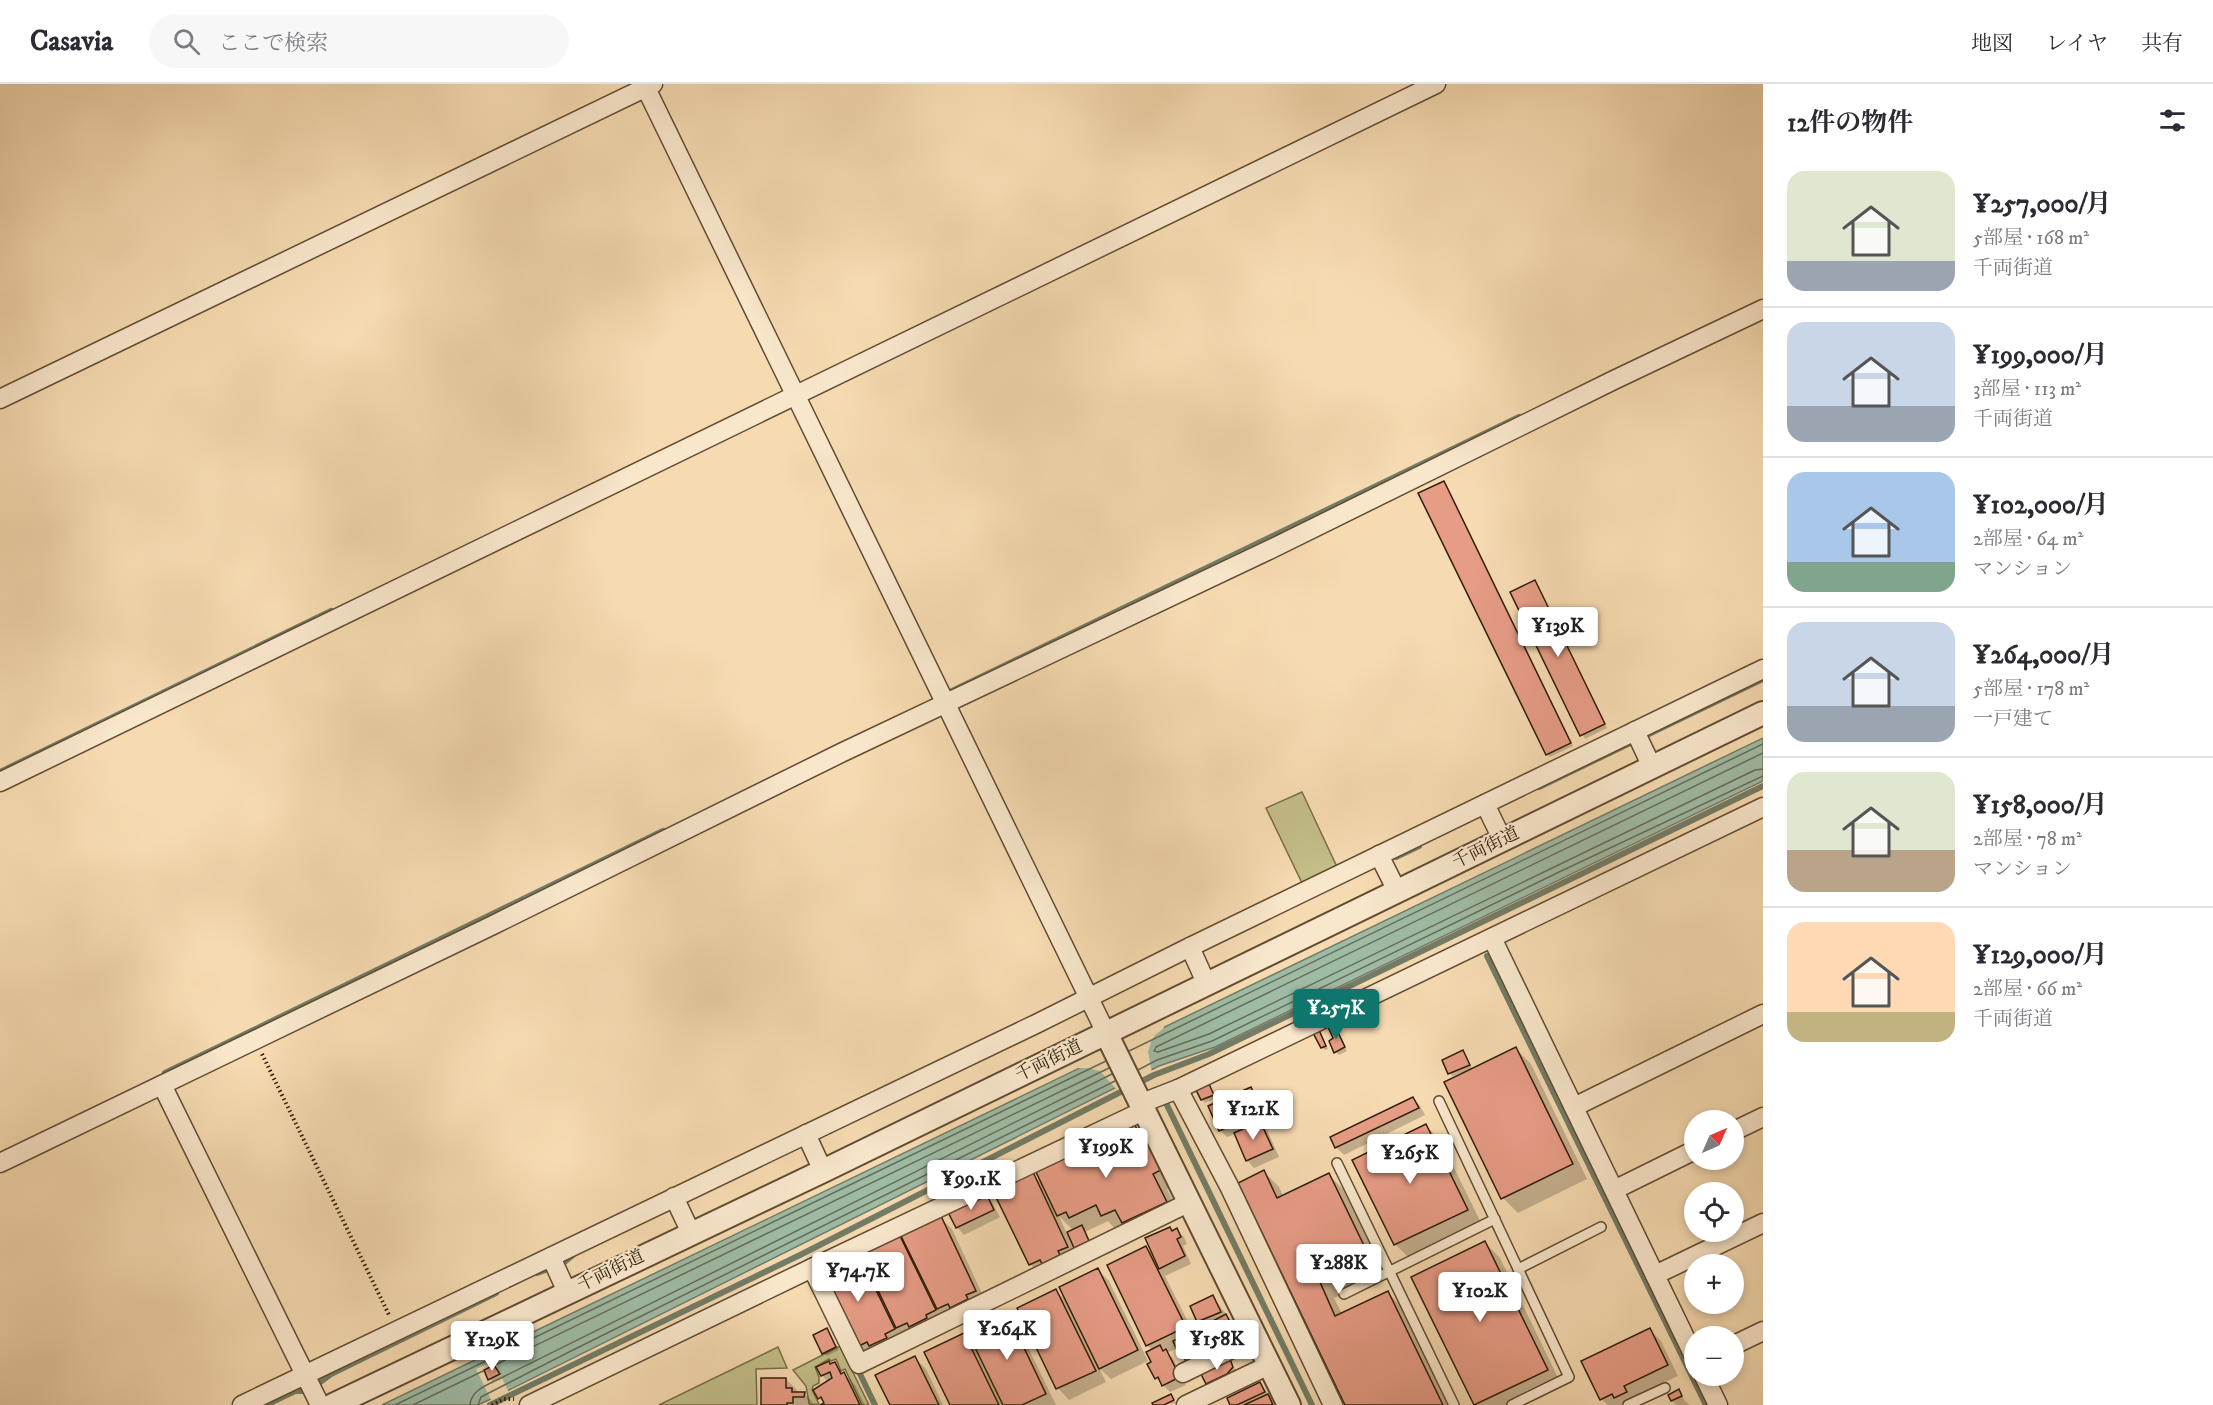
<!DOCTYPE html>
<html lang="ja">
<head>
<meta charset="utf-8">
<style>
  :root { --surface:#fff; --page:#f7f7f7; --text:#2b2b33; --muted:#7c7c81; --line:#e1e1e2; --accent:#0f766e }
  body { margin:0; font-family:"IM FELL DW Pica","Noto Serif JP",serif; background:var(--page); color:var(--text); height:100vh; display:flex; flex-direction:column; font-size:22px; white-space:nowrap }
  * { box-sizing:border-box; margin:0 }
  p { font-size:20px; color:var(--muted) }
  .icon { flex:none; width:33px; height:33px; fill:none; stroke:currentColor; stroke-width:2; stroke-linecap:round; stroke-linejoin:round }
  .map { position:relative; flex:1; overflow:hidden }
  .details { display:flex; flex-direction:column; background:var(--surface); width:450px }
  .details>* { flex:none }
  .needle { width:39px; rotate:45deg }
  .buttons { position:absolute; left:1684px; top:1026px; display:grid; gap:12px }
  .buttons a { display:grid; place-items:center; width:60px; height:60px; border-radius:50%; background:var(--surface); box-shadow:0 3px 9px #0003; font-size:30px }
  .price { position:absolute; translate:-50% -51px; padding:0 14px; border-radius:6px; background:#fff; color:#222; font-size:20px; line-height:39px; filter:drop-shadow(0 2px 3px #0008) }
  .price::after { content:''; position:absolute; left:50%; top:36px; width:18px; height:14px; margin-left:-9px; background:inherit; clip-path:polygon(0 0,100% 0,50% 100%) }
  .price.active { background:var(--accent); color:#fff }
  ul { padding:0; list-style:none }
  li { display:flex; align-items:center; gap:18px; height:150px; padding:0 24px }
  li+li { border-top:2px solid var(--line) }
  li span { display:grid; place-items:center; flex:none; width:168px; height:120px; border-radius:18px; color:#555 }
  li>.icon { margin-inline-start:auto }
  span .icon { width:72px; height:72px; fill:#fffc; stroke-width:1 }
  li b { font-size:26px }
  h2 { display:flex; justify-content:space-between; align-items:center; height:72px; padding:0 24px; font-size:26px }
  header { display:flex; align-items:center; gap:36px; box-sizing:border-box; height:84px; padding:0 30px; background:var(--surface); border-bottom:2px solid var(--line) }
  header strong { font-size:28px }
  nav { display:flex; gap:33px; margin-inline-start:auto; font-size:21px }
  .search { width:420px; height:54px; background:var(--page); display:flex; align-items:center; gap:15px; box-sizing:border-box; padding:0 21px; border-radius:33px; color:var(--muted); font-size:22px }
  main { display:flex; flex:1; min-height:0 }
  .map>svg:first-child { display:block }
  .green { fill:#c3bd87; stroke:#796d46; stroke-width:1.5 }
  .water { fill:#9ebba6; stroke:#727c66; stroke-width:1.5 }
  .pier { fill:#f6dab1 }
  .shadow { fill:#0003; fill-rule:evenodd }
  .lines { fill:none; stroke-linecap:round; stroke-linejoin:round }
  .shore { stroke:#666c56; stroke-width:1.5 }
  .stream { stroke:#727c66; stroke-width:6 }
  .building { fill:#e79c86; stroke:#2f1d06; stroke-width:1.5 }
  .service-casing { stroke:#614c31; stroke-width:12 }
  .minor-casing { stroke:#614c31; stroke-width:21 }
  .tertiary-casing { stroke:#614c31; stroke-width:26 }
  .path { stroke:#2f1d06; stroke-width:4; stroke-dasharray:1.5 3; stroke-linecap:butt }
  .service { stroke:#f9e7cc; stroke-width:9 }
  .minor { stroke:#f9e7cc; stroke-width:18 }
  .tertiary { stroke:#f9e7cc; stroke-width:22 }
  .labels { text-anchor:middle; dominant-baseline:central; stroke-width:4.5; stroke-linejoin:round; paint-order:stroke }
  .street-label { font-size:18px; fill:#2f1d06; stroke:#f9e7cc }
</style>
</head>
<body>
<header>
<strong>Casavia</strong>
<div class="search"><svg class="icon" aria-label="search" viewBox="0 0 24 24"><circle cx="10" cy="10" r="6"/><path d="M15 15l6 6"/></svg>ここで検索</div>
<nav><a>地図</a><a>レイヤ</a><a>共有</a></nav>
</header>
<main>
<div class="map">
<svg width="1763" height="1321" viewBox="0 0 1763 1321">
  <rect width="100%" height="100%" fill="#f6dab1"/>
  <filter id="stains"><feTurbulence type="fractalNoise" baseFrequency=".00333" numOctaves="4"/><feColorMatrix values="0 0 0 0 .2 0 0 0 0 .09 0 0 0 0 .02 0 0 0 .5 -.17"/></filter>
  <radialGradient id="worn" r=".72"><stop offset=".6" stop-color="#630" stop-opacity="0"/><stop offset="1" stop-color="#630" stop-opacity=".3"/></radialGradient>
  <g class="green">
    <path d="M 1302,708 L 1337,783 L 1302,799 L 1266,724 Z"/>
    <path d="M 840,1262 L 869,1321 L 862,1321 L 845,1285 L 841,1287 L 836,1275 L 831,1277 L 829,1275 L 815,1283 L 819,1293 L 819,1299 L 813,1302 L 812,1306 L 819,1320 L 810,1321 L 809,1319 L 806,1302 L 793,1286 Z"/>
    <path d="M 778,1263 L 787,1284 L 756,1285 L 757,1321 L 659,1321 Z"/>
  </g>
  <path class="water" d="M 1763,654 L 1763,697 L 1215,963 L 1159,982 L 491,1315 L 478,1321 L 382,1321 Z"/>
  <g class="pier">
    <path d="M 1163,941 L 1164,944 L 1155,951 L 1151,958 L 1148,968 L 1152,989 L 1117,1006 L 1100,987 L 1087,984 L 1071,984 Z"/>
    <path d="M 494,1277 L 509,1309 L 485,1321 L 481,1321 L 491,1316 L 476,1285 Z"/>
  </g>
  <g class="shadow">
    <path d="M 1443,399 L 1573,662 L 1550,673 L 1547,670 Z"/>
    <path d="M 1534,498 L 1607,644 L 1585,655 L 1512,509 Z"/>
    <path d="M 1334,942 L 1347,967 L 1339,971 L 1336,968 Z"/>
    <path d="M 1319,948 L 1322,951 L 1328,965 L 1325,966 L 1322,963 Z"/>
    <path d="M 1516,965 L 1531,980 L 1587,1095 L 1518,1129 L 1503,1114 L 1466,987 L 1453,992 L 1449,989 L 1463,968 L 1473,986 Z"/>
    <path d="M 1209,1002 L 1216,1014 L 1205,1019 L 1202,1016 Z"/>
    <path d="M 1250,1005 L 1257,1012 L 1268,1035 L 1260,1039 L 1267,1046 L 1279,1073 L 1254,1084 L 1247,1076 L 1235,1050 L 1227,1053 L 1220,1046 Z"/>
    <path d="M 1413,1014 L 1420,1022 L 1425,1031 L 1344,1071 L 1337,1064 L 1332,1054 Z"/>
    <path d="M 1135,1042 L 1150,1057 L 1175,1101 L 1167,1105 L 1181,1133 L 1138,1154 L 1127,1142 L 1117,1147 L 1108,1137 L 1085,1148 L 1091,1160 L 1079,1166 L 1072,1160 L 1078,1174 L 1041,1191 L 1030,1180 L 1032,1090 L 1043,1101 ZM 1059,1132 L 1074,1147 L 1067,1150 Z"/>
    <path d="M 1426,1042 L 1441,1057 L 1482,1141 L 1410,1175 L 1395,1160 Z"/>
    <path d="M 1264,1088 L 1279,1103 L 1283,1112 L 1329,1091 L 1344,1106 L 1384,1189 L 1334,1214 L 1342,1230 L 1387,1208 L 1402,1223 L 1449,1321 L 1347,1321 Z"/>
    <path d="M 985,1111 L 992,1118 L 1000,1133 L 964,1151 L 957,1143 Z"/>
    <path d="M 940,1134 L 952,1145 L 986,1218 L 868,1274 L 856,1263 L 822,1190 Z"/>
    <path d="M 1170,1144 L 1173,1148 L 1176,1146 L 1184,1153 L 1187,1160 L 1183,1162 L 1191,1180 L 1165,1192 L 1193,1248 L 1200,1255 L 1210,1277 L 1189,1279 L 1182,1272 L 1178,1264 L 1167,1269 L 1173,1274 L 1186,1301 L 1170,1308 L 1156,1294 L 1152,1266 L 1148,1262 L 1109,1181 L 1146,1164 L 1154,1171 ZM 1196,1255 L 1199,1255 L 1209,1276 L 1206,1277 Z"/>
    <path d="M 1485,1159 L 1500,1174 L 1562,1302 L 1522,1321 L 1475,1321 L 1413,1193 Z"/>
    <path d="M 1098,1186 L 1109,1197 L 1148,1277 L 1111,1295 L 1099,1284 L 1106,1298 L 1069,1316 L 1058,1304 L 1019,1225 L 1056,1207 L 1067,1217 Z"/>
    <path d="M 1213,1213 L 1233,1239 L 1241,1255 L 1219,1261 L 1210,1242 L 1206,1244 L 1198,1237 Z"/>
    <path d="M 1006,1230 L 1017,1241 L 1056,1321 L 951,1321 L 963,1251 L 976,1264 Z"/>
    <path d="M 827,1246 L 839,1266 L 827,1272 L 824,1269 Z"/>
    <path d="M 1650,1246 L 1661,1257 L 1678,1292 L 1634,1313 L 1634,1321 L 1608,1321 L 1601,1315 Z"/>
    <path d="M 915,1274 L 926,1285 L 943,1321 L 892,1321 Z"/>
    <path d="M 1229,1277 L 1236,1286 L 1230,1293 L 1210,1302 L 1207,1299 Z"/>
    <path d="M 835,1280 L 855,1301 L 865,1321 L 823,1321 L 825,1320 L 819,1314 L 828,1298 L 822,1291 Z"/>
    <path d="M 494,1283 L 502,1294 L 493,1298 L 490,1295 Z"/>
    <path d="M 786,1295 L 797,1306 L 797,1309 L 804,1309 L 815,1321 L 763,1321 Z"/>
    <path d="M 1260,1300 L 1277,1321 L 1232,1321 Z"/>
    <path d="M 1679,1307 L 1685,1317 L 1690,1321 L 1676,1321 L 1672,1317 L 1670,1312 Z"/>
    <path d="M 1171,1312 L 1176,1319 L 1154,1321 Z"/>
  </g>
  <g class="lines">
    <g class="shore">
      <path d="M 1763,669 L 1156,963 L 1154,967 L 1158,968 L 1209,950 L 1755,686 L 1763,685"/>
      <path d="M 1129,967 L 1763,660"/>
      <path d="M 1138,986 L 1157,976 L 1212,957 L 1557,789 L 1763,692"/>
      <path d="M 495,1281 L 1109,984"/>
      <path d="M 395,1321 L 1106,977"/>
      <path d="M 413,1321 L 483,1287"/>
      <path d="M 470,1321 C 471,1305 490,1300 503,1293 L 1112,990"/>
      <path d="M 478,1321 L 481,1313 L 571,1267 L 1115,997"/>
    </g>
    <g class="stream">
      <path d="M 948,609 L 1519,333"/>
      <path d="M 0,688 L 331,527"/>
      <path d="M 1539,703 L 1763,595"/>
      <path d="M 1396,773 L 1419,762"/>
      <path d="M 1487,872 L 1706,1321"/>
      <path d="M 165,989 L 663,747"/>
      <path d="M 1165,1017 L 1312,1321"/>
      <path d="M 537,1189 L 562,1180 L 573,1171"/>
      <path d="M 860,1290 L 875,1321"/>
      <path d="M 266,1321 L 295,1307 L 302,1307 L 320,1298 L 331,1290 L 496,1209"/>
      <path d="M 490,1321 L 800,1171 L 1154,991 L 1209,970 L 1763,702"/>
    </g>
  </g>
  <g class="building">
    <path d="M 1444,397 L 1571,659 L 1546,671 L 1418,409 Z"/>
    <path d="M 1535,496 L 1605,640 L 1580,652 L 1510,508 Z"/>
    <path d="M 1334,940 L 1345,963 L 1334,969 L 1329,957 L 1333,954 L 1328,943 Z"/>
    <path d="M 1319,946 L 1326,962 L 1321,964 L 1313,949 Z"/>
    <path d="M 1516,963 L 1573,1080 L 1501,1115 L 1444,998 Z"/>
    <path d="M 1463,966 L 1470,981 L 1448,990 L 1442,976 Z"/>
    <path d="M 1209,1000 L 1214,1011 L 1201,1016 L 1196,1006 Z"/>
    <path d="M 1251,1003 L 1262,1028 L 1219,1047 L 1208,1022 Z"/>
    <path d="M 1413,1013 L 1419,1024 L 1335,1064 L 1330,1053 Z"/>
    <path d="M 1260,1037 L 1273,1065 L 1246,1077 L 1234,1049 Z"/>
    <path d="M 1426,1040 L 1468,1126 L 1394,1161 L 1352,1076 Z"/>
    <path d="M 1135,1041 L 1145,1062 L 1149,1060 L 1161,1086 L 1153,1090 L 1167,1118 L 1122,1139 L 1115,1126 L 1101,1132 L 1096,1121 L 1069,1134 L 1066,1128 L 1057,1132 L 1036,1088 Z"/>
    <path d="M 1264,1086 L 1277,1114 L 1329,1089 L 1370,1174 L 1320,1198 L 1335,1232 L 1388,1207 L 1443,1321 L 1345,1321 L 1238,1099 Z"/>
    <path d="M 1033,1088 L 1068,1163 L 1058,1167 L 1060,1171 L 1042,1180 L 1040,1176 L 1029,1181 L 993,1107 Z"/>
    <path d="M 986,1109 L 994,1126 L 956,1144 L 948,1128 Z"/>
    <path d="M 941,1132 L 976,1207 L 966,1211 L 968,1215 L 950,1224 L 948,1220 L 937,1225 L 901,1152 Z"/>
    <path d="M 1082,1141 L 1089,1157 L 1074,1164 L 1067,1148 Z"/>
    <path d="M 1170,1143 L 1172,1147 L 1177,1144 L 1181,1153 L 1177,1155 L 1185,1172 L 1159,1185 L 1145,1154 Z"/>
    <path d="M 900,1152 L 936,1226 L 926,1231 L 927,1234 L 909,1243 L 907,1239 L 896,1244 L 861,1171 Z"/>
    <path d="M 1485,1157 L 1548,1286 L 1474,1321 L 1411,1193 Z"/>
    <path d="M 1146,1162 L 1186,1243 L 1146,1262 L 1107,1181 Z"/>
    <path d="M 859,1171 L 895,1245 L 885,1250 L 887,1254 L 869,1262 L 867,1258 L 855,1264 L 820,1190 Z"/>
    <path d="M 1098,1184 L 1138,1266 L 1099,1285 L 1059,1203 Z"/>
    <path d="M 1056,1205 L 1096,1287 L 1056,1305 L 1017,1224 Z"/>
    <path d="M 1213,1211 L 1221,1228 L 1197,1238 L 1190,1222 Z"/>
    <path d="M 1007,1228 L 1046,1310 L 1022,1321 L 1003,1321 L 967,1247 Z"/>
    <path d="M 1226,1230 L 1235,1248 L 1231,1249 L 1234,1254 L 1218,1262 L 1207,1240 Z"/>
    <path d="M 827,1244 L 836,1263 L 822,1270 L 813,1251 Z"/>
    <path d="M 1650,1244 L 1668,1281 L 1624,1302 L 1627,1308 L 1614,1314 L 1612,1310 L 1600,1316 L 1581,1277 Z"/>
    <path d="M 1193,1246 L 1204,1269 L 1186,1278 L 1183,1271 L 1180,1273 L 1173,1257 Z"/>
    <path d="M 964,1249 L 999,1321 L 950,1321 L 924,1268 Z"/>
    <path d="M 1160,1261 L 1163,1267 L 1166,1265 L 1180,1293 L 1162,1302 L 1158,1293 L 1155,1295 L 1147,1280 L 1151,1278 L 1146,1268 Z"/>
    <path d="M 915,1272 L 939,1321 L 890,1321 L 875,1291 Z"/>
    <path d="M 1230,1275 L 1233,1283 L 1227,1290 L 1206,1300 L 1200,1288 Z"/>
    <path d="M 829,1277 L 830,1280 L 835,1278 L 841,1290 L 844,1288 L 860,1321 L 820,1321 L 824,1319 L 821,1313 L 818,1315 L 813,1306 L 832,1294 L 830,1288 L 821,1292 L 816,1283 Z"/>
    <path d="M 494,1281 L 500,1290 L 488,1296 L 484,1286 Z"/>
    <path d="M 761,1294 L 786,1294 L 786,1304 L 792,1304 L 792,1308 L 805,1308 L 804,1313 L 793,1313 L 793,1319 L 787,1319 L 787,1321 L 761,1321 Z"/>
    <path d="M 1260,1298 L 1265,1308 L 1237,1321 L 1230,1321 L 1227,1314 Z"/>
    <path d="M 1679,1305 L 1682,1312 L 1671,1317 L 1668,1311 Z"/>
    <path d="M 1171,1310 L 1174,1316 L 1164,1321 L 1153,1321 L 1152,1319 Z"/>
    <path d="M 1268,1310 L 1273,1321 L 1244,1321 Z"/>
  </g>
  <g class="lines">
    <defs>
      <g id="service">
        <path d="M 1439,1017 L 1569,1293 L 1512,1321"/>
        <path d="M 1337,1079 L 1454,1321"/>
        <path d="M 1518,1185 L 1601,1143"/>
        <path d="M 1344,1210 L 1495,1135"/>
        <path d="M 1628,1321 L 1665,1304"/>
      </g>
      <g id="minor">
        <path d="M 644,0 L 1106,949"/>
        <path d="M 0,315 L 653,0"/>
        <path d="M 1635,647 L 1652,683"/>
        <path d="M 0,698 L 1436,0"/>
        <path d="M 1485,720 L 1502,755"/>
        <path d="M 1379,771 L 1397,807"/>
        <path d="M 1492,854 L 1695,1274"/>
        <path d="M 1190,863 L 1207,901"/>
        <path d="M 162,1001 L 320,1321"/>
        <path d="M 1178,1005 L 1229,1102 L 1333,1321"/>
        <path d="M 1142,1019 L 1178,1005 L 1763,723"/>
        <path d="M 1574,1023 L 1763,930"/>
        <path d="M 1734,1047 L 1763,1033"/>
        <path d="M 806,1050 L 823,1087"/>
        <path d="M 0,1079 L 491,842 L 843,668 L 1269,466 L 1614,296 L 1763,225"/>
        <path d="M 1614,1106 L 1695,1066"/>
        <path d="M 674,1113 L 691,1149"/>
        <path d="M 551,1173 L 567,1208"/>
        <path d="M 812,1184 L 859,1280 L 1190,1118"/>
        <path d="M 1655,1191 L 1763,1139"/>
        <path d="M 1734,1261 L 1763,1247"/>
        <path d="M 1183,1289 L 1256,1253"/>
        <path d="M 1704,1292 L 1718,1321"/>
        <path d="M 242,1321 L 1036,940 L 1190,863 L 1763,585"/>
        <path d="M 529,1321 L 812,1184 L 1145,1026"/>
        <path d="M 1186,1321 L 1269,1281"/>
      </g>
      <g id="tertiary">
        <path d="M 1106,949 L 1289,1321"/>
        <path d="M 333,1321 L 823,1087 L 1763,629"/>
      </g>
    </defs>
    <use href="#service" class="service-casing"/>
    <use href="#minor" class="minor-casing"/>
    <use href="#tertiary" class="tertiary-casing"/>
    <g class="path">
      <path d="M 262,970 L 390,1233"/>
      <path d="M 492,1321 L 504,1315 L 514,1315"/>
    </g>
    <use href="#service" class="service"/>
    <use href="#minor" class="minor"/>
    <use href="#tertiary" class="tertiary"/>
  </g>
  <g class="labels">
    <g class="street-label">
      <text transform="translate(1486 764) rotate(-26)">千両街道</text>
      <text transform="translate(1049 977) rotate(-26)">千両街道</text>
      <text transform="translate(611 1187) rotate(-26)">千両街道</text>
    </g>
  </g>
  <rect width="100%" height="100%" filter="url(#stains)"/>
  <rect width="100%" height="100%" fill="url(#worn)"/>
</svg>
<div class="buttons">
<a><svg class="needle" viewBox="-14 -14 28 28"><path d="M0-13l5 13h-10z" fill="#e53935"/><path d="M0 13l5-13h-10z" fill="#7c7c81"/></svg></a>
<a><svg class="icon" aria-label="locate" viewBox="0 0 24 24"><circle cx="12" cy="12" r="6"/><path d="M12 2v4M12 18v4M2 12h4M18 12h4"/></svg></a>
<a>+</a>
<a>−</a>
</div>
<b class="price" style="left:1558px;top:574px">¥139K</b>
<b class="price active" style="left:1336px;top:956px">¥257K</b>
<b class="price" style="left:1253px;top:1057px">¥121K</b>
<b class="price" style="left:1106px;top:1095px">¥199K</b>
<b class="price" style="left:1410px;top:1101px">¥265K</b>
<b class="price" style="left:971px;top:1127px">¥99.1K</b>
<b class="price" style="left:1339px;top:1211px">¥288K</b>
<b class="price" style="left:858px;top:1219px">¥74.7K</b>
<b class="price" style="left:1480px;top:1239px">¥102K</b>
<b class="price" style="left:1007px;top:1277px">¥264K</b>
<b class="price" style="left:1217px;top:1287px">¥158K</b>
<b class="price" style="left:492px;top:1288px">¥129K</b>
</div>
<section class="details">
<h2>12件の物件<svg class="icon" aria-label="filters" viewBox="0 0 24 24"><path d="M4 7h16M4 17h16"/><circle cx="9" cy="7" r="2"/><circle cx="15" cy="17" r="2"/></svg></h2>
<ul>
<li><span style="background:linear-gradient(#dfe7d0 75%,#9aa5b1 0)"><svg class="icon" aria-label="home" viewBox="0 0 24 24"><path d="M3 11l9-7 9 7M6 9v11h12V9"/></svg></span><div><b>¥257,000/月</b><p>5部屋 · 168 m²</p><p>千両街道</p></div></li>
<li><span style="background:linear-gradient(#c9d6e8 70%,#9aa5b1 0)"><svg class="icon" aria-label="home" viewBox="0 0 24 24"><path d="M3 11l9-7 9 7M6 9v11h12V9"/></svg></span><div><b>¥199,000/月</b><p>3部屋 · 113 m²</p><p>千両街道</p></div></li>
<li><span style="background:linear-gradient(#a9c7e8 75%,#7fa58c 0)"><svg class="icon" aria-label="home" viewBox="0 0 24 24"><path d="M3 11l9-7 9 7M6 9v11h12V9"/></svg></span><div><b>¥102,000/月</b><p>2部屋 · 64 m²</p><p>マンション</p></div></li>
<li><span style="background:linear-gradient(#c9d6e8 70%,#9aa5b1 0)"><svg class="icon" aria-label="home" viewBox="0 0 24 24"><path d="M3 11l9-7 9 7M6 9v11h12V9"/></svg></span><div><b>¥264,000/月</b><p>5部屋 · 178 m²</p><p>一戸建て</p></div></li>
<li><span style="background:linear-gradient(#dfe7d0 65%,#b9a48a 0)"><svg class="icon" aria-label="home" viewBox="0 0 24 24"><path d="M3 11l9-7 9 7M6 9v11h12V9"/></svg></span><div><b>¥158,000/月</b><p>2部屋 · 78 m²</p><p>マンション</p></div></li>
<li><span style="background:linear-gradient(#ffd9b3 75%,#c2b280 0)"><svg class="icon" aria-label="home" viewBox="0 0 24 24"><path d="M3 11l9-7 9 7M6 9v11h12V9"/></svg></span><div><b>¥129,000/月</b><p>2部屋 · 66 m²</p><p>千両街道</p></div></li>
</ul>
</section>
</main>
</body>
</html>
